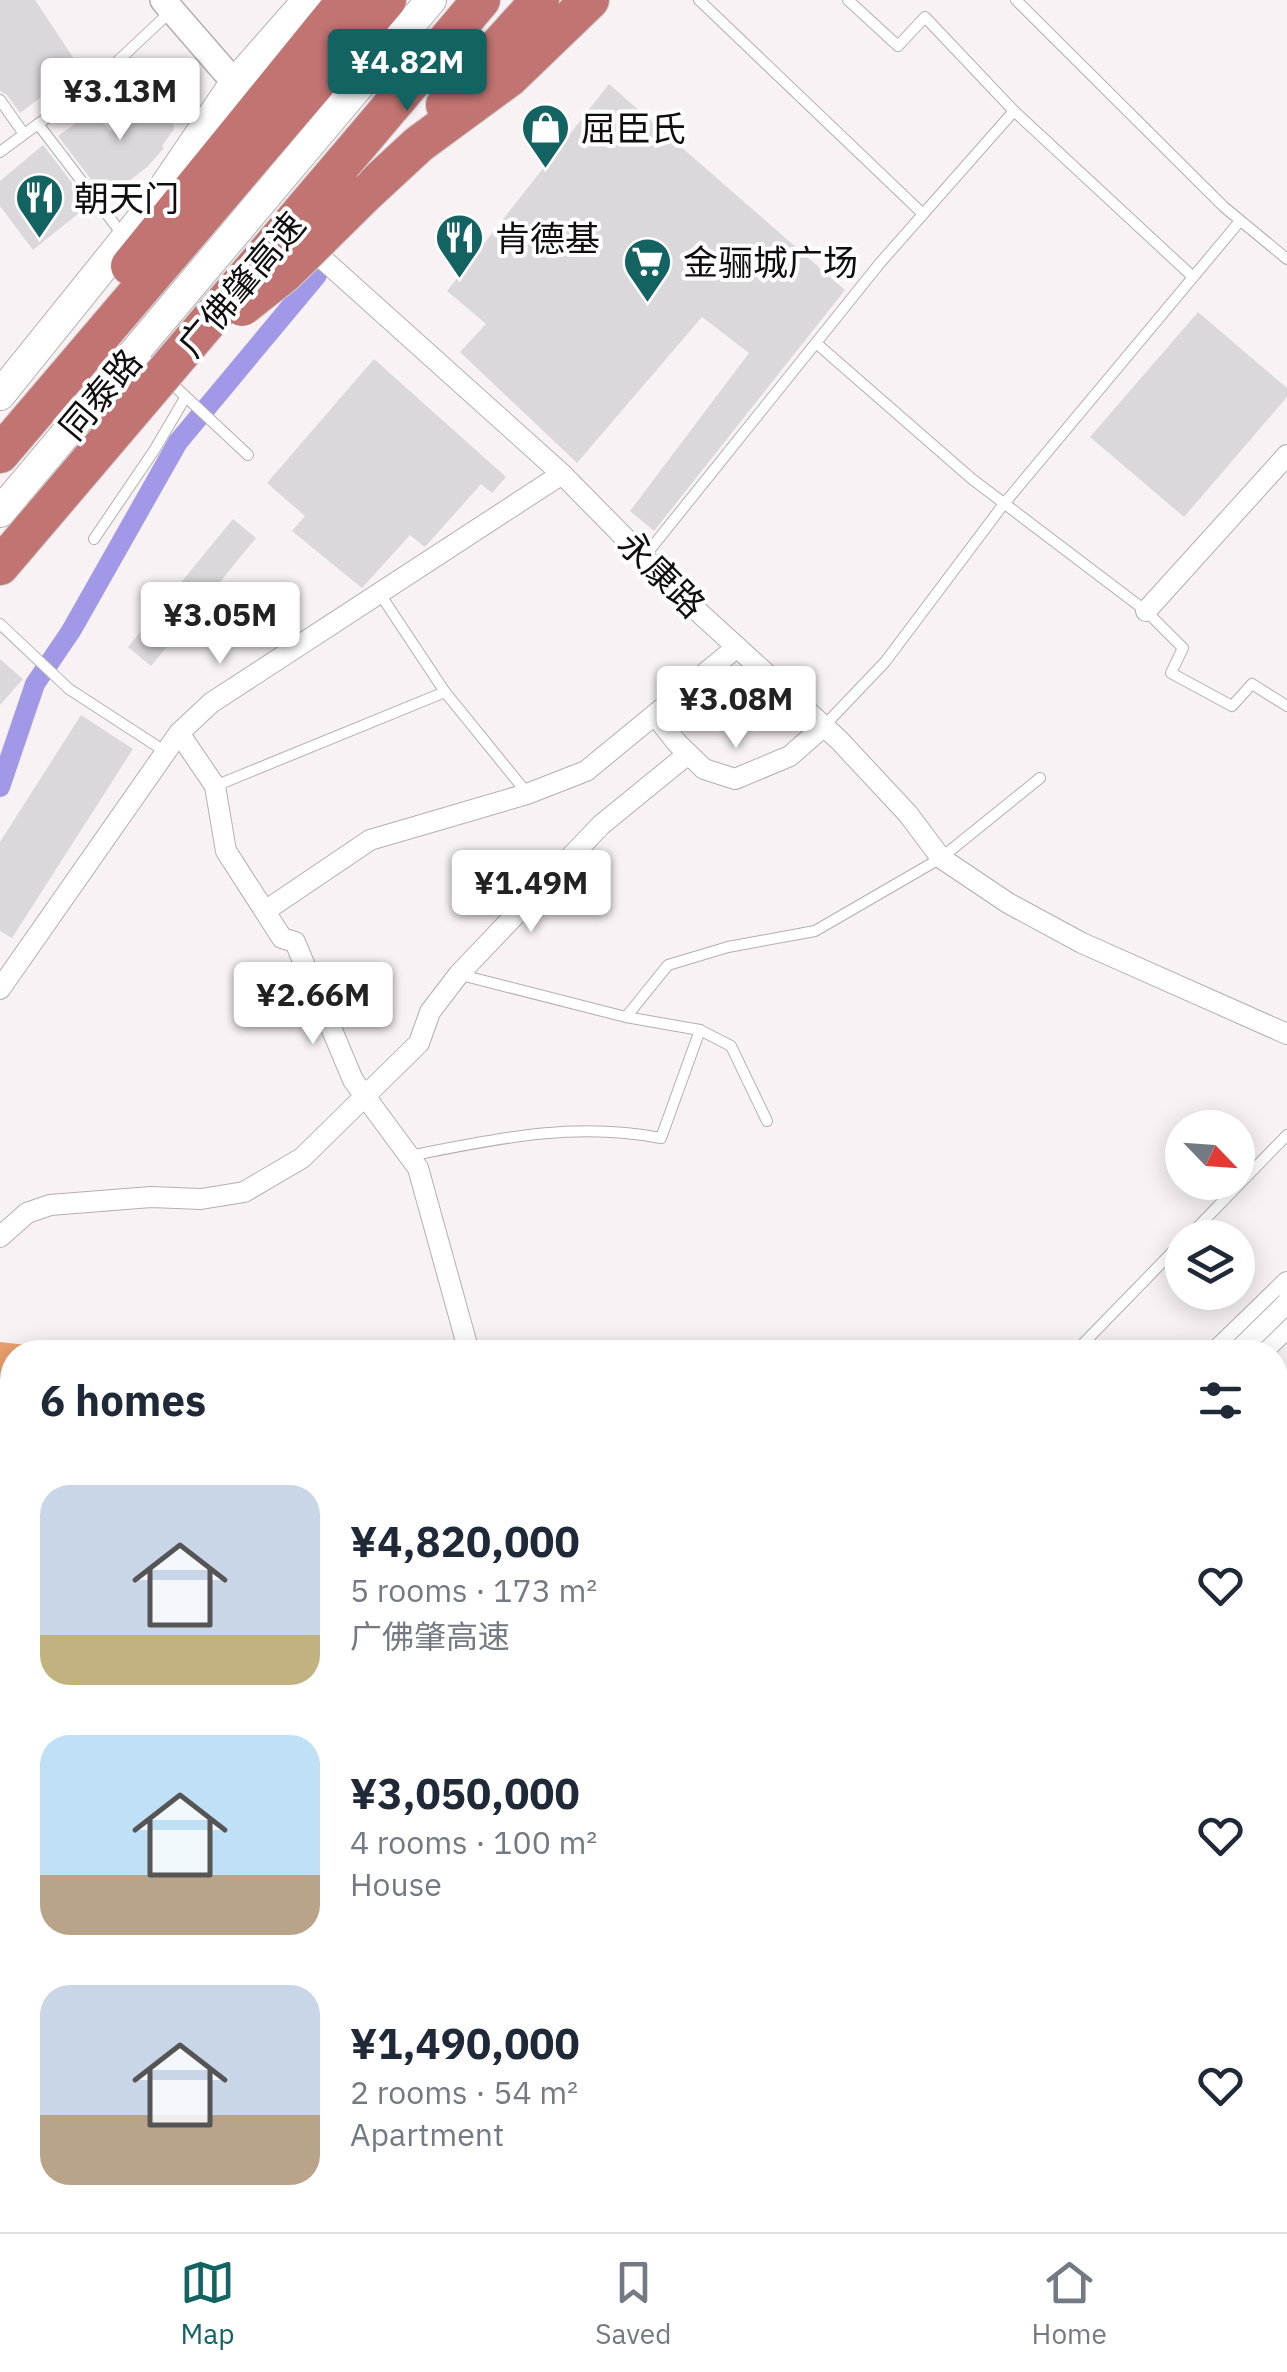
<!DOCTYPE html>
<html lang="en">
<head>
<meta charset="utf-8">
<style>
  :root { --surface:#fff; --page:#f6f6f7; --text:#1f2937; --muted:#747a83; --line:#e0e1e3; --accent:#136362 }
  body { margin:0; font-family:"IBM Plex Sans","Noto Sans SC",sans-serif; background:var(--page); color:var(--text); height:100vh; display:flex; flex-direction:column; font-size:38px; white-space:nowrap }
  * { box-sizing:border-box; margin:0 }
  p { font-size:32px; color:var(--muted) }
  .icon { flex:none; width:55px; height:55px; fill:none; stroke:currentColor; stroke-width:2; stroke-linecap:round; stroke-linejoin:round }
  .map { position:relative; flex:1; overflow:hidden }
  .sheet { position:absolute; left:0px; top:1340px; width:1288px; height:892px; display:flex; flex-direction:column; background:var(--surface); border-radius:40px 40px 0 0; box-shadow:0 5px 25px #0003 }
  .sheet>* { flex:none }
  .needle { width:65px; rotate:115deg }
  .controls { position:absolute; left:1165px; top:1110px; display:grid; gap:20px }
  .controls a { display:grid; place-items:center; width:90px; height:90px; border-radius:50%; background:var(--surface); box-shadow:0 5px 25px #0003; font-size:50px }
  .price { position:absolute; translate:-50% -85px; padding:0 22px; border-radius:10px; background:#fff; color:#222; font-size:32px; line-height:65px; filter:drop-shadow(0 2px 5px #0008) }
  .price::after { content:''; position:absolute; left:50%; top:60px; width:30px; height:22px; margin-left:-15px; background:inherit; clip-path:polygon(0 0,100% 0,50% 100%) }
  .price.active { background:var(--accent); color:#fff }
  ul { padding:0; list-style:none }
  li { display:flex; align-items:center; gap:30px; height:250px; padding:0 40px }
  li span { display:grid; place-items:center; flex:none; width:280px; height:200px; border-radius:30px; color:#555 }
  li>.icon { margin-inline-start:auto }
  span .icon { width:120px; height:120px; fill:#fffc; stroke-width:1 }
  li b { font-size:42px }
  h2 { display:flex; justify-content:space-between; align-items:center; height:120px; padding:0 40px; font-size:42px }
  .tab-bar { display:flex; justify-content:space-around; align-items:center; height:140px; border-top:2px solid var(--line); background:var(--surface); font-size:28px; color:var(--muted) }
  .tab-bar a { display:grid; justify-items:center; gap:5px }
  .tab-bar .active { color:var(--accent) }
  .map>svg:first-child { display:block }
  .forest { fill:#eca06f }
  .water { fill:#a199e7 }
  .lines { fill:none; stroke-linecap:round; stroke-linejoin:round }
  .canal { stroke:#a199e7; stroke-width:20 }
  .building { fill:#dbd8dc }
  .service-casing { stroke:#b4aeb1; stroke-width:12 }
  .minor-casing { stroke:#b4aeb1; stroke-width:22 }
  .tertiary-casing { stroke:#b4aeb1; stroke-width:28 }
  .secondary-casing { stroke:#b4aeb1; stroke-width:32 }
  .motorway-casing { stroke:#cfcfcf; stroke-width:40 }
  .service { stroke:#fff; stroke-width:10 }
  .minor { stroke:#fff; stroke-width:20 }
  .tertiary { stroke:#fff; stroke-width:25 }
  .secondary { stroke:#fff; stroke-width:30 }
  .motorway { stroke:#c27472; stroke-width:38 }
  .minor-bridge-casing { stroke:#b4aeb1; stroke-width:22; stroke-linecap:butt }
  .motorway-bridge-casing { stroke:#cfcfcf; stroke-width:40; stroke-linecap:butt }
  .minor-bridge { stroke:#fff; stroke-width:20 }
  .motorway-bridge { stroke:#c27472; stroke-width:38 }
  .labels { text-anchor:middle; dominant-baseline:central; stroke-width:8; stroke-linejoin:round; paint-order:stroke }
  .poi-label { font-size:35px; fill:#100e0f; stroke:#fff; text-anchor:start }
  .street-label { font-size:35px; fill:#100e0f; stroke:#fff }
</style>
</head>
<body>
<div class="map">
<svg width="1287" height="2232" viewBox="0 0 1287 2232">
  <rect width="100%" height="100%" fill="#f8f2f4"/>
  <g class="forest">
    <path d="M 0,1342 L 88,1352 L 12,1352 L 12,2188 L 0,2181 Z"/>
    <path d="M 23,2220 L 426,2220 L 424,2232 L 20,2232 Z"/>
  </g>
  <path class="water" d="M 791,2220 L 1089,2220 L 1085,2232 L 791,2232 Z"/>
  <g class="lines">
    <path class="canal" d="M 0,787 L 35,684 L 71,631 L 178,442 L 317,275"/>
  </g>
  <g class="building">
    <path d="M 0,0 L 35,0 L 80,68 L 20,113 L 7,95 L 0,91 Z"/>
    <path d="M 609,84 L 845,290 L 654,531 L 630,511 L 749,353 L 702,317 L 577,463 L 460,352 L 486,324 L 447,291 Z"/>
    <path d="M 152,86 L 169,103 L 164,108 L 173,121 L 174,129 L 162,146 L 164,148 L 147,167 L 106,199 L 58,136 L 93,111 L 110,131 Z"/>
    <path d="M 43,145 L 89,205 L 33,250 L 0,206 L 0,181 Z"/>
    <path d="M 1198,312 L 1287,388 L 1287,397 L 1184,517 L 1090,437 Z"/>
    <path d="M 374,359 L 506,477 L 492,493 L 481,484 L 425,547 L 410,535 L 362,588 L 292,531 L 305,516 L 267,483 Z"/>
    <path d="M 233,519 L 256,538 L 151,666 L 128,647 Z"/>
    <path d="M 0,659 L 23,679 L 0,705 Z"/>
    <path d="M 81,715 L 133,749 L 12,938 L 0,931 L 0,842 Z"/>
  </g>
  <g class="lines">
    <defs>
      <g id="service">
        <path d="M 699,0 L 923,214"/>
        <path d="M 848,0 L 898,46 L 925,17 L 1014,111 L 1192,276"/>
        <path d="M 1016,0 L 1224,207 L 1287,259"/>
        <path d="M 0,100 L 24,134"/>
        <path d="M 0,152 L 38,124"/>
        <path d="M 122,234 L 38,124 L 87,90 L 170,12"/>
        <path d="M 816,343 L 972,479 L 1146,611 L 1183,648 L 1171,673 L 1232,706 L 1252,684 L 1287,706"/>
        <path d="M 137,351 L 248,455"/>
        <path d="M 94,539 L 155,449 L 185,398"/>
        <path d="M 644,557 L 880,263 L 1014,111"/>
        <path d="M 380,594 L 445,692 L 527,793"/>
        <path d="M 0,624 L 69,689 L 166,752"/>
        <path d="M 824,726 L 885,662 L 1003,505 L 1240,221"/>
        <path d="M 215,786 L 445,692"/>
        <path d="M 461,975 L 626,1017 L 700,1030 L 731,1046 L 767,1121"/>
        <path d="M 626,1017 L 668,965 L 728,947 L 815,931 L 941,858 L 1040,778"/>
        <path d="M 409,1156 C 495,1139 574,1121 661,1138 L 700,1030"/>
        <path d="M 1187,1238 L 1287,1135"/>
        <path d="M 1075,1352 L 1182,1242"/>
      </g>
      <g id="minor">
        <path d="M 306,244 L 562,474 L 693,607 L 839,740 L 908,814 L 941,858 L 1008,903 L 1082,943 L 1287,1034"/>
        <path d="M 1146,611 L 1287,455"/>
        <path d="M 655,715 L 677,743 L 704,769 L 735,779 L 790,756 L 824,726"/>
        <path d="M 179,733 L 215,786 L 226,851 L 282,938 L 295,942 L 353,1080 L 418,1168 L 469,1352"/>
        <path d="M 265,911 L 370,840 L 527,794 L 586,771 L 737,647"/>
        <path d="M 0,989 L 179,733 L 211,703 L 562,474"/>
        <path d="M 0,1237 L 27,1213 L 50,1205 L 151,1197 L 201,1199 L 244,1192 L 302,1158 L 419,1043 L 430,1012 L 459,974 L 601,825 L 688,754"/>
        <path d="M 1215,1352 L 1287,1282"/>
        <path d="M 1262,1352 L 1287,1328"/>
        <path d="M 1275,1384 L 1287,1396"/>
        <path d="M 1275,1956 L 1287,1977"/>
        <path d="M 1275,2021 L 1287,2011"/>
        <path d="M 470,2232 L 471,2220"/>
        <path d="M 570,2232 L 573,2220"/>
        <path d="M 694,2232 L 694,2220"/>
        <path d="M 1174,2232 L 1178,2220"/>
      </g>
      <path id="tertiary" d="M 163,0 L 235,83"/>
      <g id="secondary">
        <path d="M 0,395 L 148,211 L 235,83 L 308,0"/>
        <path d="M 0,512 L 431,0"/>
      </g>
      <g id="motorway">
        <path d="M 445,105 L 540,0"/>
        <path d="M 360,143 L 481,0"/>
        <path d="M 366,193 L 419,144 L 509,78 L 590,0"/>
        <path d="M 130,266 L 346,0"/>
        <path d="M 0,454 L 387,0"/>
        <path d="M 0,566 L 46,512"/>
      </g>
    </defs>
    <use href="#service" class="service-casing"/>
    <use href="#minor" class="minor-casing"/>
    <use href="#tertiary" class="tertiary-casing"/>
    <use href="#secondary" class="secondary-casing"/>
    <use href="#motorway" class="motorway-casing"/>
    <use href="#service" class="service"/>
    <use href="#minor" class="minor"/>
    <use href="#tertiary" class="tertiary"/>
    <use href="#secondary" class="secondary"/>
    <use href="#motorway" class="motorway"/>
    <defs>
      <path id="minor-bridge" d="M 1237,1352 L 1287,1303"/>
      <g id="motorway-bridge">
        <path d="M 242,307 L 285,273 L 366,193"/>
        <path d="M 46,512 L 360,143"/>
      </g>
    </defs>
    <use href="#minor-bridge" class="minor-bridge-casing"/>
    <use href="#motorway-bridge" class="motorway-bridge-casing"/>
    <use href="#minor-bridge" class="minor-bridge"/>
    <use href="#motorway-bridge" class="motorway-bridge"/>
  </g>
  <defs>
    <symbol id="shop-pin" viewBox="-11 -11 22 30"><path d="M0 17L-7.5 6A9.5 9.5 0 1 1 7.5 6Z" fill="#136362" stroke="#fff"/><path d="M-5-2.5h2.3a2.7 3.5 0 0 1 5.4 0H5L5.5 6h-11ZM-1.5-2.5h3a1.5 2.3 0 0 0-3 0Z" fill="#fff"/></symbol>
    <symbol id="restaurant-pin" viewBox="-11 -11 22 30"><path d="M0 17L-7.5 6A9.5 9.5 0 1 1 7.5 6Z" fill="#136362" stroke="#fff"/><path d="M-5-6h1v4h1v-4h1v4h1v-4h1v5L-1.5 .5V6h-2V.5L-5-1ZM5-6V6H3V1.5H1.5Q1.5-4 5-6Z" fill="#fff"/></symbol>
    <symbol id="supermarket-pin" viewBox="-11 -11 22 30"><path d="M0 17L-7.5 6A9.5 9.5 0 1 1 7.5 6Z" fill="#136362" stroke="#fff"/><path d="M-6-5.5h2.5l.6 2H6L4.5 2H-2.5L-4.4-4H-6ZM-1.5 3.2a1.3 1.3 0 1 0 .1 0ZM3 3.2a1.3 1.3 0 1 0 .1 0Z" fill="#fff"/></symbol>
  </defs>
  <g fill-rule="evenodd">
    <use href="#shop-pin" x="518" y="100" width="55" height="75"/>
    <use href="#restaurant-pin" x="12" y="170" width="55" height="75"/>
    <use href="#restaurant-pin" x="432" y="210" width="55" height="75"/>
    <use href="#supermarket-pin" x="620" y="234" width="55" height="75"/>
  </g>
  <g class="labels">
    <g class="poi-label">
      <text x="581" y="128">屈臣氏</text>
      <text x="74" y="198">朝天门</text>
      <text x="495" y="238">肯德基</text>
      <text x="683" y="262">金骊城广场</text>
    </g>
    <g class="street-label">
      <text transform="translate(241 284) rotate(-50)">广佛肇高速</text>
      <text transform="translate(100 394) rotate(-50)">同泰路</text>
      <text transform="translate(662 574) rotate(45)">永康路</text>
    </g>
  </g>
</svg>
<div class="controls">
<a><svg class="needle" viewBox="-14 -14 28 28"><path d="M0-13l5 13h-10z" fill="#e53935"/><path d="M0 13l5-13h-10z" fill="#747a83"/></svg></a>
<a><svg class="icon" aria-label="layers" viewBox="0 0 24 24"><path d="M12 4l9 5-9 5-9-5zM3 14l9 5 9-5"/></svg></a>
</div>
<b class="price active" style="left:407px;top:114px">¥4.82M</b>
<b class="price" style="left:120px;top:143px">¥3.13M</b>
<b class="price" style="left:220px;top:667px">¥3.05M</b>
<b class="price" style="left:736px;top:751px">¥3.08M</b>
<b class="price" style="left:531px;top:935px">¥1.49M</b>
<b class="price" style="left:313px;top:1047px">¥2.66M</b>
<section class="sheet">
<h2>6 homes<svg class="icon" aria-label="filters" viewBox="0 0 24 24"><path d="M4 7h16M4 17h16"/><circle cx="9" cy="7" r="2"/><circle cx="15" cy="17" r="2"/></svg></h2>
<ul>
<li><span style="background:linear-gradient(#c9d6e8 75%,#c2b280 0)"><svg class="icon" aria-label="home" viewBox="0 0 24 24"><path d="M3 11l9-7 9 7M6 9v11h12V9"/></svg></span><div><b>¥4,820,000</b><p>5 rooms · 173 m²</p><p>广佛肇高速</p></div><svg class="icon" aria-label="heart" viewBox="0 0 24 24"><path d="M12 20l-8-8c-3-5 5-10 8-4 3-6 11-1 8 4z"/></svg></li>
<li><span style="background:linear-gradient(#bfe0f5 70%,#b9a48a 0)"><svg class="icon" aria-label="home" viewBox="0 0 24 24"><path d="M3 11l9-7 9 7M6 9v11h12V9"/></svg></span><div><b>¥3,050,000</b><p>4 rooms · 100 m²</p><p>House</p></div><svg class="icon" aria-label="heart" viewBox="0 0 24 24"><path d="M12 20l-8-8c-3-5 5-10 8-4 3-6 11-1 8 4z"/></svg></li>
<li><span style="background:linear-gradient(#c9d6e8 65%,#b9a48a 0)"><svg class="icon" aria-label="home" viewBox="0 0 24 24"><path d="M3 11l9-7 9 7M6 9v11h12V9"/></svg></span><div><b>¥1,490,000</b><p>2 rooms · 54 m²</p><p>Apartment</p></div><svg class="icon" aria-label="heart" viewBox="0 0 24 24"><path d="M12 20l-8-8c-3-5 5-10 8-4 3-6 11-1 8 4z"/></svg></li>
</ul>
</section>
</div>
<nav class="tab-bar">
<a class="active"><svg class="icon" aria-label="map" viewBox="0 0 24 24"><path d="M3 6l6-2 6 2 6-2v14l-6 2-6-2-6 2zM9 4v14M15 6v14"/></svg>Map</a>
<a><svg class="icon" aria-label="saved" viewBox="0 0 24 24"><path d="M7 4h10v16l-5-4-5 4z"/></svg>Saved</a>
<a><svg class="icon" aria-label="home" viewBox="0 0 24 24"><path d="M3 11l9-7 9 7M6 9v11h12V9"/></svg>Home</a>
</nav>
</body>
</html>
